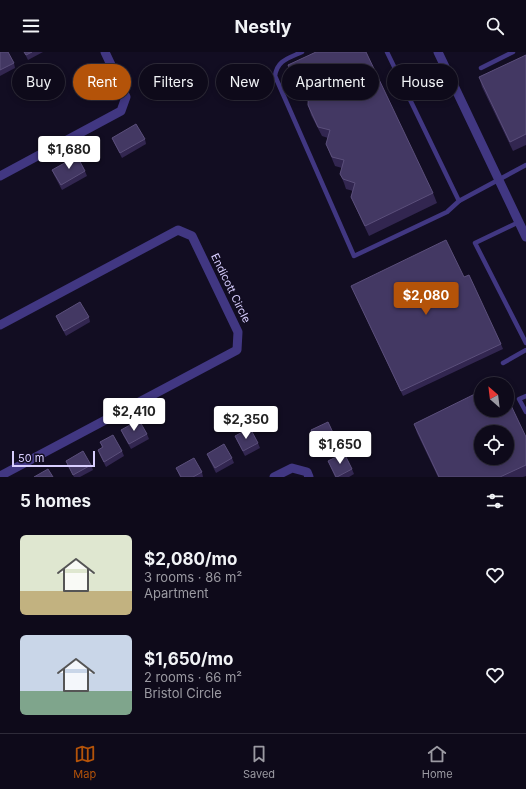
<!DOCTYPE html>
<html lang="en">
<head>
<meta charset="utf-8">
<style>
  :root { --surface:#0e0a1a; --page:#171323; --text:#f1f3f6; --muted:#9b9aa2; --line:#2e2b39; --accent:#b45309 }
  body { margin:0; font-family:Inter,sans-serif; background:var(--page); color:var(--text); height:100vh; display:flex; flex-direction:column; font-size:15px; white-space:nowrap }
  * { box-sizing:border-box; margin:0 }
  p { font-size:13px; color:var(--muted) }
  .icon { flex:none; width:22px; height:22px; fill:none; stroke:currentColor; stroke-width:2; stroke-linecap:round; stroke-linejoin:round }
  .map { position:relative; height:425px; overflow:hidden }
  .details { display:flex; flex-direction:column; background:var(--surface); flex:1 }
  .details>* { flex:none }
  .guide { position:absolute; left:12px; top:12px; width:502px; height:36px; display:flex; gap:8px }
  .needle { width:26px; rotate:332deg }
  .buttons { position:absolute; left:474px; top:325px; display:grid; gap:8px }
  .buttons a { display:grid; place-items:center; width:40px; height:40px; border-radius:50%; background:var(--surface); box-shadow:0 2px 6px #0003,0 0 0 1px var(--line); font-size:20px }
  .scale { position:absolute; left:12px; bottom:10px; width:83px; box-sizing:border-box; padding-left:4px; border:2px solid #d8ceff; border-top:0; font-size:11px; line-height:14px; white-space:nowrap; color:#d8ceff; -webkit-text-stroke:3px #120d22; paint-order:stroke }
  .price { position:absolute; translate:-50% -34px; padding:0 9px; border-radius:4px; background:#fff; color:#222; font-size:13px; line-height:26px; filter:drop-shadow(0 1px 2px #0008) }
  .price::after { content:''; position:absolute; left:50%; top:24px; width:12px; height:9px; margin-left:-6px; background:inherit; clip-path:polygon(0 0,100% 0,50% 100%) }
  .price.current { background:var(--accent); color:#fff }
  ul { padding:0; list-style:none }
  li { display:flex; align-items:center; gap:12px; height:100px; padding:0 20px }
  li span { display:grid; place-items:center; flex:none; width:112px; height:80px; border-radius:6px; color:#555 }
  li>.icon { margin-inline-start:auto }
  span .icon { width:48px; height:48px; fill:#fffc; stroke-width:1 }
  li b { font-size:17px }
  h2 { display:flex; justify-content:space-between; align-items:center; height:48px; padding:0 20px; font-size:17px }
  .tag { padding:0 14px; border-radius:18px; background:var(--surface); box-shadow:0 2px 6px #0003,0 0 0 1px var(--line); font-size:14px; line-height:36px }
  .tag.current { background:var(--accent); color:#fff }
  header { display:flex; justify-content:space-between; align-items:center; height:52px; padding:0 20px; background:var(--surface); font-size:18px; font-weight:700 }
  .dock { display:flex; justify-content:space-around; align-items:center; height:56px; border-top:1px solid var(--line); background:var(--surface); font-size:11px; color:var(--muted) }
  .dock a { display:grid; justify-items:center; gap:2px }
  .dock .current { color:var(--accent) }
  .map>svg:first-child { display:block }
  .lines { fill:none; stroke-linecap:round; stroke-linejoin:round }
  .service { stroke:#413782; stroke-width:4.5 }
  .minor { stroke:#413782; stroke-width:9 }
  .wall { fill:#322650 }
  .building { fill:#433863; stroke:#5b4f7b; fill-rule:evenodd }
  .labels { text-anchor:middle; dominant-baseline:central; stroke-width:3.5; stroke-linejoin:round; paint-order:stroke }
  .street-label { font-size:11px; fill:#d8ceff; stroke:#120d22 }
</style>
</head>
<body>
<header><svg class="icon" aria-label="menu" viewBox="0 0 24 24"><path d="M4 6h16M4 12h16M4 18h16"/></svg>Nestly<svg class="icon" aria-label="search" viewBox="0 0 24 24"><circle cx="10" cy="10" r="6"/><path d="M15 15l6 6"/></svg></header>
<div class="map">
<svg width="526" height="425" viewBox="0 0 526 425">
  <rect width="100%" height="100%" fill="#120d22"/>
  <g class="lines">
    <g class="service">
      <path d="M 302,0 C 289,6 277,8 275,24 L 354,204 L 447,160 L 459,149"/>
      <path d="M 387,0 L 459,149 L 526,113"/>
      <path d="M 481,16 L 513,0"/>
      <path d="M 519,170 L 475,191 L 526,291"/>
      <path d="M 503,311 L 526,298"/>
      <path d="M 526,344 L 519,347 L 526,360"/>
    </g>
    <g class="minor">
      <path d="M 438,0 L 526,185"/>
      <path d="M 0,124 L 121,59 L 126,45 L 105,0"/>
      <path d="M 0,273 L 178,178 L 192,184 L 238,280 L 237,298 L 0,424"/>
      <path d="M 274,425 L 292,416 L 307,420 L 309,425"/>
    </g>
  </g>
  <g class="wall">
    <path d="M 0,0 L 14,11 L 15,16 L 0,24 Z"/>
    <path d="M 24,0 L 43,0 L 28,8 Z"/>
    <path d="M 316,0 L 433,141 L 437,151 L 369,184 L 355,154 L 351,145 L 353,139 L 346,137 L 344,131 L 340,122 L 342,116 L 335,114 L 330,102 L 326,92 L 328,86 L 322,84 L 311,63 L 308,53 L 309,36 L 298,35 L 292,23 L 288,13 Z"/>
    <path d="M 526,3 L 526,93 L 513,99 L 482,35 L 479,25 Z"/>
    <path d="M 112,86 L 145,87 L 146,92 L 122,106 L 114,91 Z"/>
    <path d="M 52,118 L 85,119 L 87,124 L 62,138 L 54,123 Z"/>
    <path d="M 464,225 L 501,292 L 503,297 L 403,344 L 351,234 Z"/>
    <path d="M 56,264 L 89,265 L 90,270 L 66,284 L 58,269 Z"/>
    <path d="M 414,372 L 526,385 L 526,424 L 523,425 L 438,425 L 417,381 Z"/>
    <path d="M 121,378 L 147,382 L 149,387 L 131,397 L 123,383 Z"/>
    <path d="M 311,378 L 336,387 L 338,392 L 321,400 Z"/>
    <path d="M 235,384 L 258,391 L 260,396 L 245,404 L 237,389 Z"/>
    <path d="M 100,390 L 122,399 L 124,404 L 106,415 L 100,403 L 98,398 L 102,396 Z"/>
    <path d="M 207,402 L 232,406 L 234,411 L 216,421 L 209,407 Z"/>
    <path d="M 66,409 L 91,413 L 93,418 L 80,425 L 74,425 L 68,414 Z"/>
    <path d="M 328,409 L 352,417 L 354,422 L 349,425 L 335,425 Z"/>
    <path d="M 176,416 L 202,420 L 203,425 L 180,425 Z"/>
  </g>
  <g class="building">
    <path d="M 0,0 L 8,0 L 14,11 L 0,18 Z"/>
    <path d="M 24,0 L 32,0 L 26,3 Z"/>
    <path d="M 316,0 L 366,0 L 433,141 L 365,174 L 351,145 L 355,131 L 343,127 L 340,122 L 344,108 L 332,105 L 326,92 L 330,78 L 318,75 L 308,53 L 309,27 L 294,26 L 288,13 Z"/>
    <path d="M 526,3 L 526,82 L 510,90 L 479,25 Z"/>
    <path d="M 136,72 L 145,87 L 120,101 L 112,86 Z"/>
    <path d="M 77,104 L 85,119 L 61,133 L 52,118 Z"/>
    <path d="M 446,188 L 464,225 L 469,223 L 501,292 L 401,339 L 351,234 Z"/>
    <path d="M 80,250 L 89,265 L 64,279 L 56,264 Z"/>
    <path d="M 481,339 L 481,358 L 507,358 L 507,345 L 526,385 L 526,413 L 500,425 L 439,425 L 414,372 ZM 481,380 L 507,380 L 507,406 L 481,406 Z"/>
    <path d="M 139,368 L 147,382 L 129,392 L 121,378 Z"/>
    <path d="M 328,370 L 336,387 L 320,395 L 311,378 Z"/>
    <path d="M 250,376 L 258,391 L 243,399 L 235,384 Z"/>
    <path d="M 113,383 L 122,399 L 104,410 L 98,398 L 103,395 L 100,390 Z"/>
    <path d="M 224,392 L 232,406 L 215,416 L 207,402 Z"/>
    <path d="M 83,399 L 91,413 L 73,423 L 66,409 Z"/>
    <path d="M 344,401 L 352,417 L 337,425 L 336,425 L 328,409 Z"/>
    <path d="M 194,406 L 202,420 L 193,425 L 181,425 L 176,416 Z"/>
    <path d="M 48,417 L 53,425 L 34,425 Z"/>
  </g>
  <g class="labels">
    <g class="street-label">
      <text transform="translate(231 236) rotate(64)">Endicott Circle</text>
    </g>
  </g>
</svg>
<div class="buttons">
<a><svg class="needle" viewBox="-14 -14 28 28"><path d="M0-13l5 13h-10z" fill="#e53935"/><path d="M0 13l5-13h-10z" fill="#9b9aa2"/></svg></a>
<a><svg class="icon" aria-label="locate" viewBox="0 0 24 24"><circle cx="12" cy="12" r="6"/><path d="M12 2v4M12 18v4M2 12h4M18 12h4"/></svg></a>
</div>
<div class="scale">50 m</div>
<b class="price" style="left:69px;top:118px">$1,680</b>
<b class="price current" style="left:426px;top:264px">$2,080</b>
<b class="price" style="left:134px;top:380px">$2,410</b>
<b class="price" style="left:246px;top:388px">$2,350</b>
<b class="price" style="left:340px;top:413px">$1,650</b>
<div class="guide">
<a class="tag">Buy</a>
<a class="tag current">Rent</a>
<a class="tag">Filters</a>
<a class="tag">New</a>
<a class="tag">Apartment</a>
<a class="tag">House</a>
</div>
</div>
<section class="details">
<h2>5 homes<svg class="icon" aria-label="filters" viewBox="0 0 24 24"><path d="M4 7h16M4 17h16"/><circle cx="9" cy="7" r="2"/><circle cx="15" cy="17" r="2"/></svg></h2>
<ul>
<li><span style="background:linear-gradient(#dfe7d0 70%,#c2b280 0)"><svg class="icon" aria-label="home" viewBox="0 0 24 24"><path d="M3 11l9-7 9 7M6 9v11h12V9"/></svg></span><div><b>$2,080/mo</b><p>3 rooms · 86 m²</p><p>Apartment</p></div><svg class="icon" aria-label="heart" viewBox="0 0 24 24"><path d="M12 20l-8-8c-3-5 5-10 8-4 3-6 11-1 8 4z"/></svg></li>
<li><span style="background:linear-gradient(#c9d6e8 70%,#7fa58c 0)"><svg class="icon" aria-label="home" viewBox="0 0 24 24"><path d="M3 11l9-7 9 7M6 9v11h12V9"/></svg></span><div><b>$1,650/mo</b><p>2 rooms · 66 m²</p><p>Bristol Circle</p></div><svg class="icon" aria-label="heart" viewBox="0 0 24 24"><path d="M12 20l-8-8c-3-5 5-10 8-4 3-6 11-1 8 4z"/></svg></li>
</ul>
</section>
<nav class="dock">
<a class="current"><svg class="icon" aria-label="map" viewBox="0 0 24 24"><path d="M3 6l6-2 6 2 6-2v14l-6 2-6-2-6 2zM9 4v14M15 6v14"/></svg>Map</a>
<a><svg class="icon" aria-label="saved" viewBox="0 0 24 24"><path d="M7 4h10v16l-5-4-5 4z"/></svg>Saved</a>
<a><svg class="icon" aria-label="home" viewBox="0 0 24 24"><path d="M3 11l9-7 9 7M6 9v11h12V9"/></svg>Home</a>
</nav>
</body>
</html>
